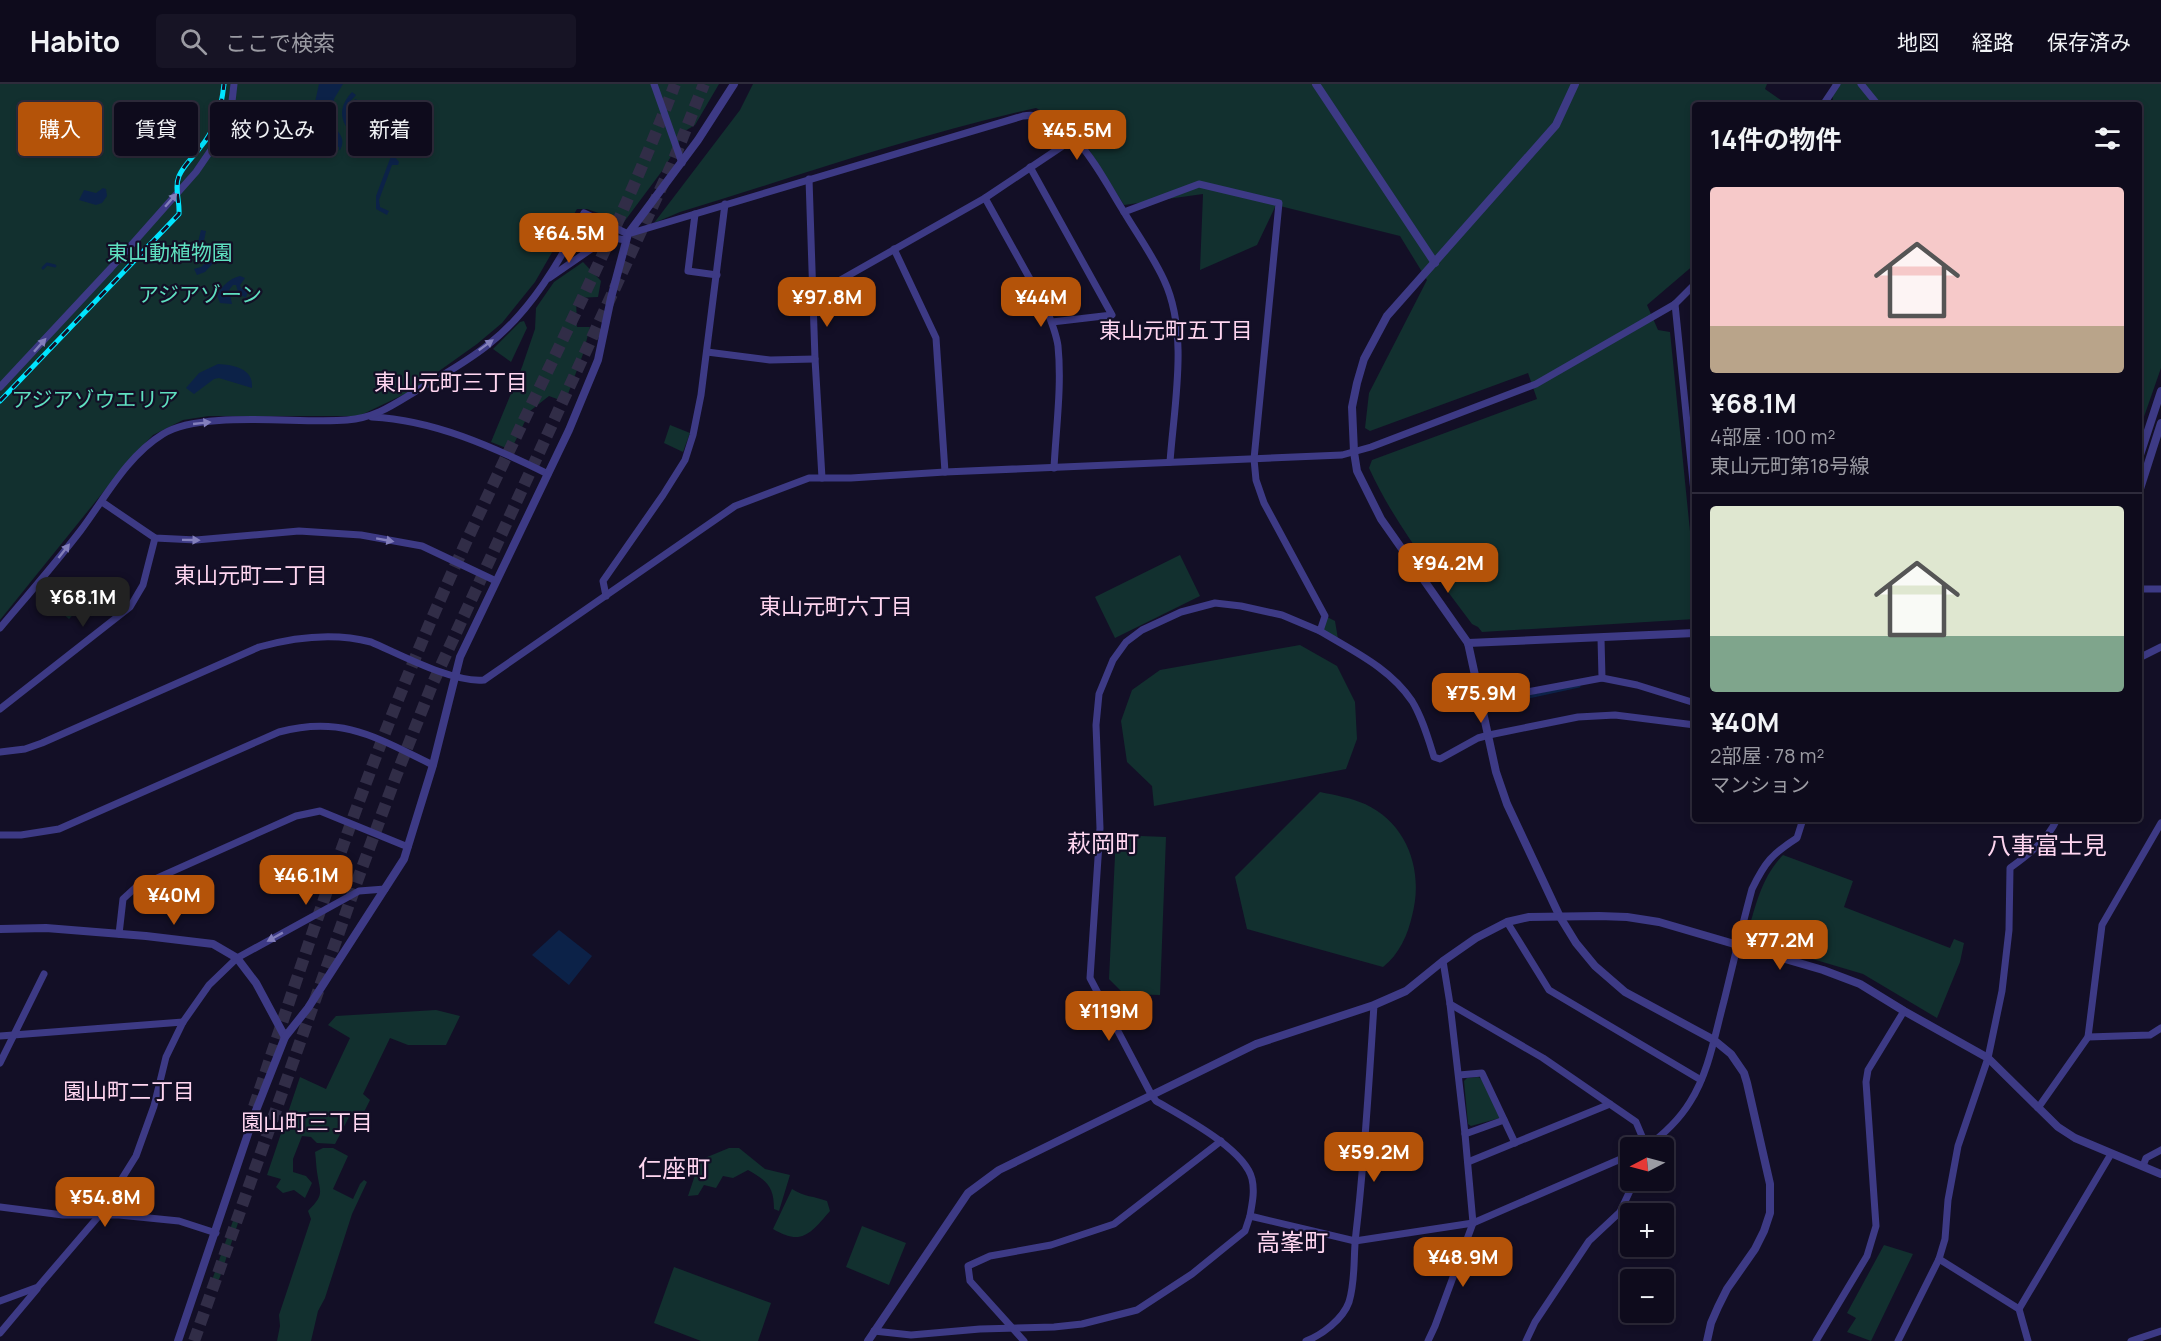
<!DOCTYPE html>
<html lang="ja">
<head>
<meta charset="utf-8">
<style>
  :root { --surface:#0e0b1c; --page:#171425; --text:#f1f3f6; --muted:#9b9ba3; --line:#2e2b3b; --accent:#b45309 }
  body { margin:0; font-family:Manrope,"Noto Sans JP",sans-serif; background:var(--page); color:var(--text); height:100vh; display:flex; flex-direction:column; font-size:22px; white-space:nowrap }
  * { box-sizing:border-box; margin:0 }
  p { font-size:20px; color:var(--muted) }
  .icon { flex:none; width:33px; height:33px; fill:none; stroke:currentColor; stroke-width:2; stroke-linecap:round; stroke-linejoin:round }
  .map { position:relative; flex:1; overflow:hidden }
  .details { position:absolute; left:1692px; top:18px; width:450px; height:720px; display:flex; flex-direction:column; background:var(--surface); border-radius:6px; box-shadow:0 3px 9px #0003,0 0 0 2px var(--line) }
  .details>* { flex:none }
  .top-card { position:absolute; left:18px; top:18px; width:570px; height:54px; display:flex; gap:12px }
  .needle { width:39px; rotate:264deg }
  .buttons { position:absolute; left:1620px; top:1053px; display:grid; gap:12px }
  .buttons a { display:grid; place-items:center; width:54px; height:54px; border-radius:6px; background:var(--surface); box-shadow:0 3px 9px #0003,0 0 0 2px var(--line); font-size:30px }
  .price { position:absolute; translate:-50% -51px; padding:0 14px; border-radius:12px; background:var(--accent); color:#fff; font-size:20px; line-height:39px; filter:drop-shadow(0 2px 3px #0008) }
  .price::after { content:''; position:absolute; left:50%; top:36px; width:18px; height:14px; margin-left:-9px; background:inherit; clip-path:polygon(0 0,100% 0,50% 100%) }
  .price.selected { background:#222; color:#fff }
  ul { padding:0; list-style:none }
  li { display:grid; align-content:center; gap:12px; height:318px; padding:0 18px }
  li+li { border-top:2px solid var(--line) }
  li span { display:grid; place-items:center; height:186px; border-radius:6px; color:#555 }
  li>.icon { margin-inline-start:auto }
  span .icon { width:108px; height:108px; fill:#fffc; stroke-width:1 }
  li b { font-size:26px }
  h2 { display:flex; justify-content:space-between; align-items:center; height:72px; padding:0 18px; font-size:26px }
  .tag { padding:0 21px; border-radius:6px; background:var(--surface); box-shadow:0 3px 9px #0003,0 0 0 2px var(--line); font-size:21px; line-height:54px }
  .tag.selected { background:var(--accent); color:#fff }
  header { display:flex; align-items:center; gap:36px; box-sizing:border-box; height:84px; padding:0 30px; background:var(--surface); border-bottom:2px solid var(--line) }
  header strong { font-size:28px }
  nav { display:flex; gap:33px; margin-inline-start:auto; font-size:21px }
  .search { width:420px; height:54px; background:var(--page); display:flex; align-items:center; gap:15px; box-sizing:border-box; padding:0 21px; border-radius:6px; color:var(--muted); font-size:22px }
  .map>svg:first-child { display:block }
  .green { fill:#12302f }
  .water { fill:#0c2248 }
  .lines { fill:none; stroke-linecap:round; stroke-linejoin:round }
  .stream { stroke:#0c2248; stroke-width:3 }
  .motorway-tunnel { stroke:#312d47; stroke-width:12; stroke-dasharray:12 6; stroke-linecap:butt }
  .minor { stroke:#3d3a85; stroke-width:7 }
  .tertiary { stroke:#3d3a85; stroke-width:8 }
  .rail-casing { stroke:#00e5ff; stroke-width:5 }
  .rail { stroke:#130f26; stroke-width:3; stroke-dasharray:9; stroke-linecap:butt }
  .oneway { fill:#837fbc }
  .labels { text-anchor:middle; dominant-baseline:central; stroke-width:4.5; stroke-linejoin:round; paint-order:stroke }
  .park-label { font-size:21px; fill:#5fe0c0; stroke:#130f26 }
  .neighbourhood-label { font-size:22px; fill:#ffd6f0; stroke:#130f26 }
  .quarter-label { font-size:24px; fill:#ffd6f0; stroke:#130f26 }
</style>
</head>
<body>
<header>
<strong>Habito</strong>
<div class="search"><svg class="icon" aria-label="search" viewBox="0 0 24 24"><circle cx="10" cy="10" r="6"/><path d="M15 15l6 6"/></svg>ここで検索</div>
<nav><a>地図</a><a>経路</a><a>保存済み</a></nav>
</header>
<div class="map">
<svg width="2161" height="1257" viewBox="0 0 2161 1257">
  <rect width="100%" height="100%" fill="#130f26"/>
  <g class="green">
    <path d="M 0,0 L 719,0 L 695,41 L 685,47 L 665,83 L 624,138 L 587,125 L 577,125 L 535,198 L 502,239 L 477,260 L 411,307 L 359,332 L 209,332 L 183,336 L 153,351 L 129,376 L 0,536 Z"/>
    <path d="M 753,0 L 1767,0 L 1765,5 L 1788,21 L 1695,21 L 1695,180 L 1647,221 L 1658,246 L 1670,248 L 1695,497 L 1695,535 L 1482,548 L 1478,543 L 1472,540 C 1435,490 1395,441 1369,384 L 1372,376 L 1537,315 L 1528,289 L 1370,347 L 1365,344 L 1369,309 L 1427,196 L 1400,152 L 1276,121 L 1257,161 L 1200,186 L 1203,110 L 1124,121 L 1076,45 L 1036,24 C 915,51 798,92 680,128 L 654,139 L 740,26 Z"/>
    <path d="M 1832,0 L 2161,0 L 2161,284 L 2139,347 L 2139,21 L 1833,21 Z"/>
    <path d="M 583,178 L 601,197 L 598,213 L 576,214 L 577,243 L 590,243 L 583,270 L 565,318 L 549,312 L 530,327 L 511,366 L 491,358 L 522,283 L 535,245 L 536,224 L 554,198 Z"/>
    <path d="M 524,237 L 527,244 L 511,278 L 493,265 L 520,238 Z"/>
    <path d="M 1695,264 L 1695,361 C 1692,329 1685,294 1695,264 Z"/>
    <path d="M 670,341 L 690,349 L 683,368 L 664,359 Z"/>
    <path d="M 1180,471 L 1200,512 L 1115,554 L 1095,513 Z"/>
    <path d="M 55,502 L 80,523 L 69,535 L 45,514 Z"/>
    <path d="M 1327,533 L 1335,537 L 1338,555 L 1323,546 Z"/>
    <path d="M 1300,561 L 1337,582 L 1355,618 L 1357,655 L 1346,685 L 1154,722 L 1152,702 L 1127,678 L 1121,637 L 1132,606 L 1160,586 Z"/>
    <path d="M 1320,708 C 1335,711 1351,714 1365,720 C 1408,740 1424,788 1412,832 C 1408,850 1399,871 1383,883 L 1247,845 L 1235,793 Z"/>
    <path d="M 1116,751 L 1166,753 L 1160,911 L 1124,910 L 1109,895 Z"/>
    <path d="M 1783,771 L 1853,797 L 1844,823 L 1950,864 L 1954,855 L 1964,859 L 1960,878 L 1937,934 L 1863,890 L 1752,857 L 1747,851 C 1756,821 1761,794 1783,771 Z"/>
    <path d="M 436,926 L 460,932 L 446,961 L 408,961 L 390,954 L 363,1010 L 370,1016 L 364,1028 L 349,1033 L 335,1060 L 317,1059 L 311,1053 L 302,1052 L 293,1075 L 293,1088 L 306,1092 L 312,1099 L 305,1114 L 294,1106 L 283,1109 L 276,1103 L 281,1095 L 267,1091 L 300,993 L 326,1005 L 350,954 L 328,941 L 336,932 Z"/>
    <path d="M 1478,993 L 1482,995 L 1500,1034 L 1471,1042 L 1468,1040 L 1464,997 L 1467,994 Z"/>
    <path d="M 323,1064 L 333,1064 L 348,1072 L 333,1105 L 353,1115 L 360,1100 L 364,1096 L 367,1098 L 352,1130 L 325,1214 L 318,1227 L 311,1257 L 277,1257 L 280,1242 L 279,1231 L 311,1135 L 308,1127 C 325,1110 320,1109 317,1088 C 316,1081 316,1075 315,1068 Z"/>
    <path d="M 729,1064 L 739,1064 L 765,1085 L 790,1091 L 779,1127 L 774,1125 C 774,1102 767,1097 748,1086 L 733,1094 L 723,1092 L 716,1104 L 704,1101 L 698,1111 L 688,1112 L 700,1076 Z"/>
    <path d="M 792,1105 C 804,1113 814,1112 827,1117 L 830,1127 C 810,1150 802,1162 773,1145 Z"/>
    <path d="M 235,1131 L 238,1139 L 220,1193 L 218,1197 L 211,1199 Z"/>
    <path d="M 862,1142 L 906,1159 L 889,1201 L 846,1183 Z"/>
    <path d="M 1884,1161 L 1913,1170 L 1871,1257 L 1847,1248 L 1856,1234 L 1847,1229 Z"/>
    <path d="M 674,1183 L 771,1219 L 758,1257 L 701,1257 L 654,1239 Z"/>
  </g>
  <g class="water">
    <path d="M 319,0 L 343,0 L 334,15 L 333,32 L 318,47 L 314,45 L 312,32 Z"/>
    <path d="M 352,8 L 356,11 L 347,21 L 356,15 L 358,17 L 350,25 L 353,36 L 348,35 L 346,26 L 347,36 L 352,44 L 349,46 C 338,33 341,20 352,8 Z"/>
    <path d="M 416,28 L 427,30 L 425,34 C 406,28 400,60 395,73 L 399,78 L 398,81 L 392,81 L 379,116 L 380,123 L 389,127 L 387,131 L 376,125 L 376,112 L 402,43 L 408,33 Z"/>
    <path d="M 333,42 C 340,49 346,56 340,66 L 332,67 L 339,66 L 339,63 L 333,62 L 326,56 L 326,45 Z"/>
    <path d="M 103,104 L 106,105 L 107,112 L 102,119 L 96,121 L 79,116 L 84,106 L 96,109 Z"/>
    <path d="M 201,146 L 206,147 L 204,157 L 216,166 L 217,175 L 205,188 L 197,191 L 194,185 L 201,183 L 211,173 L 211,168 L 204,162 L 183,166 L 182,162 L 198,158 Z"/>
    <path d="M 240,192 L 245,194 L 240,201 L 241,204 L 248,208 L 244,218 L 245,213 L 239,211 L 236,201 L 233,201 L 229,206 L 232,220 L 220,219 L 217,211 C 223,201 229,195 240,192 Z"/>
    <path d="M 218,280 C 233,281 254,284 252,304 L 219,294 L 214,295 L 194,310 L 186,304 L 199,289 Z"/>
    <path d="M 559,846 L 592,872 L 569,901 L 532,871 Z"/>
  </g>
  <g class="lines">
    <g class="stream">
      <path d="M 43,184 L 47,180 L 55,182"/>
      <path d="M 1493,615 L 1505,618 L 1579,602"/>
    </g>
    <g class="motorway-tunnel">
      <path d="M 254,1023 C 311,852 367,681 440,516 C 516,343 608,177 675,0"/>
      <path d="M 194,1257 L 359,792 L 396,692 L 432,601 L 672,80 L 704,0"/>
    </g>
    <g class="minor">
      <path d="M 654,0 L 682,79"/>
      <path d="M 1861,0 L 1878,21"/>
      <path d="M 1823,21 L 1837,0"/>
      <path d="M 1030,83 L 1112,231 L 1052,238"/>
      <path d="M 809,95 L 815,275 L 822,394"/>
      <path d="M 985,114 L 1045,222 C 1050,234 1056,248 1058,262 C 1062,302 1056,344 1054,384"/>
      <path d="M 1124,128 C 1137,150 1153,172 1164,196 C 1189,249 1174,321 1170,378"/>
      <path d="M 695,130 L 688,187 L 717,191"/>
      <path d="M 894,165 L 936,254 L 945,388"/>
      <path d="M 549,194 L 597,161 L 613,154 L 626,156"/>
      <path d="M 814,211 L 985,114 L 1076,53"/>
      <path d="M 1675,220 L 1695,418"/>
      <path d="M 707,268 L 770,276 L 815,275"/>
      <path d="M 0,303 L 111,184 L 196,88 L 224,47 L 231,26 L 234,0"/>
      <path d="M 372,333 C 434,336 493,363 548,390"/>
      <path d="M 102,418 L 155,454 L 196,456 L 299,447 L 361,451 L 422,462 L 496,497"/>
      <path d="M 2139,505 L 2161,505"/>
      <path d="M 606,512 L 603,497 L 663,411 L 685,376 L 693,351 L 701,311 L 725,120"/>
      <path d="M 0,544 C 27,512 55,480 81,446 C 105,414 127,372 163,350 C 201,326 299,340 347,336 C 375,334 393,321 416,307 C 441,292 467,278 489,260 C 531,227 561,176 584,129 L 628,150 L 1023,32 C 1071,24 1102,94 1124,128 L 1199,100 L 1279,119 L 1254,375 L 1256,396 L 1264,419 L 1325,532 L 1320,547 L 1282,531 L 1241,522 L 1215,519 L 1181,528 L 1142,546 L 1126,558 L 1113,576 L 1099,610 L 1096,641 L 1100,744 L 1090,894 L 1151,1010 L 1156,1017 C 1183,1033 1245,1065 1252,1095 C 1255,1108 1252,1120 1250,1132 L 1355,1157 L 1473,1139 L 1630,1071"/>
      <path d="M 1320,547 C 1353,567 1390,584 1412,617 C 1422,633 1428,654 1434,673 L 1440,675 L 1478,654 L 1489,651 L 1578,633 L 1615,631 L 1695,641"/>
      <path d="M 2139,574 L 2161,563"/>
      <path d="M 1602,594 L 1637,601 L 1695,619"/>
      <path d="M 1478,607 L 1501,613 L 1602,594 L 1601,554"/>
      <path d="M 0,625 L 130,523 L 143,501 L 155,454"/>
      <path d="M 0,668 L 25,665 L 42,659 L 259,563 C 295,553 333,548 371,558 C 401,571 453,599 484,596 L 735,422 L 809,394 L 851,394 L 945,388 L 1342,371 L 1371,363 L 1536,300 L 1675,220 L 1695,200"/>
      <path d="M 0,751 L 21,751 L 59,745 L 279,648 C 343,631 377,654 433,681"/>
      <path d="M 1507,838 L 1549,906 L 1701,996"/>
      <path d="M 119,850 L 123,815 L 135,804 L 296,732 L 320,727 L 408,763"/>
      <path d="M 1443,877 L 1450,920 L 1543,974 L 1636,1038 L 1644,1057 L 1642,1064"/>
      <path d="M 0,952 L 183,938"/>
      <path d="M 2088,953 L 2150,951 L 2161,944"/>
      <path d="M 0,979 L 44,890"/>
      <path d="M 1459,991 L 1482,989 L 1515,1059"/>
      <path d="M 2038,1024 L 2088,953 L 2102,841 L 2161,739"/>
      <path d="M 1465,1050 L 1504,1036"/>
      <path d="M 1645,1064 C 1663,1051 1679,1036 1690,1018 C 1709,988 1715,950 1724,917 C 1733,880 1742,842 1752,805 C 1765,778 1772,770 1797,754 L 1803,735"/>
      <path d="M 1468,1078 L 1610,1020"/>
      <path d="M 2143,1082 L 2146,1074 L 2161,1066"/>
      <path d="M 0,1123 L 63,1131 L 119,1131 L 179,1137 L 216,1149"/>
      <path d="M 1939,1175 L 2019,1225 L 2028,1257"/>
      <path d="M 0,1217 L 38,1203 L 98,1133 L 136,1072 L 154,1022 L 166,973 L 183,938 L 209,901 L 237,874 L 359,807 L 385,805"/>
      <path d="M 2019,1225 L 2111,1070"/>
      <path d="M 874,1247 L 911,1251 L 980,1245 L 1054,1243 L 1082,1240 L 1137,1226 L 1192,1190 L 1245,1147 L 1250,1132"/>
      <path d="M 0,1249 L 37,1205"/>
      <path d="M 1024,1257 L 970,1197 L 968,1182 L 990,1172 L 1051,1161 L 1114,1140 L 1221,1057"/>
      <path d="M 1306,1257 C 1322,1251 1343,1235 1349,1218 C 1356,1195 1353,1172 1356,1149 C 1365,1073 1369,997 1374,921"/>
      <path d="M 1428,1257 L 1435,1242 L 1473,1139 L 1465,1050 L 1450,920"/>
      <path d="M 1526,1257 L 1535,1238 L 1589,1157 L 1620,1128 L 1635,1096"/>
      <path d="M 1816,1257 L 1867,1172 L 1876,1142 L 1866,998 L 1868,986 L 1904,927"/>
      <path d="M 1898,1257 L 1939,1175 L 1945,1155 L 1948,1116 L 1958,1062 L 1988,974 L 2002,907 L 2009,846 L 2010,784 C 2029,770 2047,757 2057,735"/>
      <path d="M 2131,1257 L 2161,1247"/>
    </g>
    <g class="tertiary">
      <path d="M 1316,0 L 1435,179"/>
      <path d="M 1575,0 L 1556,41 L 1387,232 L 1364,275 L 1357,299 L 1352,323 L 1354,368 L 1357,387 L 1381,435 L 1468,559 L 1496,688 L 1507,720 L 1560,833 L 1576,859 L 1595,882 L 1625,908 L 1714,956 L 1731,970 L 1744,989 L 1747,999 L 1770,1100 L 1770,1129 L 1764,1147 L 1755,1165 L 1727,1205 L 1718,1223 L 1711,1239 L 1707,1257"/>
      <path d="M 2139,374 L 2161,307"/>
      <path d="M 2139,408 L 2161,339"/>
      <path d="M 1468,559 L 1695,549"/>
      <path d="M 0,845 L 46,844 L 146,852 L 213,860 L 237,874 L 256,899 L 285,953"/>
      <path d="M 178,1257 L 255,1029 L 285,953 L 308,924 L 404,775 L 433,681 L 460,573 L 569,346 L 598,276 L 611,214 L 628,150 L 698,56 L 734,0"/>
      <path d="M 868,1257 L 968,1109 L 999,1086 L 1256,960 L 1374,921 L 1406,907 L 1443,877 L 1476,854 L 1507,838 L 1529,833 L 1599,832 L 1627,833 L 1659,838 L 1823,886 L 1860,900 L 1904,927 L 1988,974 L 2058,1043 L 2075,1054 L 2161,1090"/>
    </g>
    <defs>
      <path id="rail" d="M 0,317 L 179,130 C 180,117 174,104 179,92 C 183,82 193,73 199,65 C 216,45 221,26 224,0"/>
    </defs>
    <use href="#rail" class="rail-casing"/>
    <use href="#rail" class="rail"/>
  </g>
  <defs><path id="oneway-solid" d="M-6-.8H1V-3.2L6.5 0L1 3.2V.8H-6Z" transform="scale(1.5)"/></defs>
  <g class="oneway">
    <use href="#oneway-solid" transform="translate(171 116) rotate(-49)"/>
    <use href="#oneway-solid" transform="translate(40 261) rotate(-48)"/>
    <use href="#oneway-solid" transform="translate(486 261) rotate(-36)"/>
    <use href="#oneway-solid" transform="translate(202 339) rotate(-6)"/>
    <use href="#oneway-solid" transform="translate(191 456) rotate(1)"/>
    <use href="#oneway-solid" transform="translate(385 456) rotate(10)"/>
    <use href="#oneway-solid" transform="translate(64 467) rotate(-52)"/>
    <use href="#oneway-solid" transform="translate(275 853) rotate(151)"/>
  </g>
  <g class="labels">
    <g class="park-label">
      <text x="170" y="168">東山動植物園</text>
      <text x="200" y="210">アジアゾーン</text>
      <text x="95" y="315">アジアゾウエリア</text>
    </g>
    <g class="neighbourhood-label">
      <text x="1176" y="246">東山元町五丁目</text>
      <text x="451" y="298">東山元町三丁目</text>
      <text x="251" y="491">東山元町二丁目</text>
      <text x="836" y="522">東山元町六丁目</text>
      <text x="129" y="1007">園山町二丁目</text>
      <text x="307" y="1038">園山町三丁目</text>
    </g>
    <g class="quarter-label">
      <text x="1103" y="758">萩岡町</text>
      <text x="2047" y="760">八事富士見</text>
      <text x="674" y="1083">仁座町</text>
      <text x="1292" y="1157">高峯町</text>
    </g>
  </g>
</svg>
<div class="buttons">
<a><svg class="needle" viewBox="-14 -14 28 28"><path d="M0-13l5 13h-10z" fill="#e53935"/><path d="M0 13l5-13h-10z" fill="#9b9ba3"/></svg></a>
<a>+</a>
<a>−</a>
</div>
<b class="price" style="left:1077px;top:77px">¥45.5M</b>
<b class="price" style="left:569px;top:180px">¥64.5M</b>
<b class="price" style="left:827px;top:244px">¥97.8M</b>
<b class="price" style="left:1041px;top:244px">¥44M</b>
<b class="price" style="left:1448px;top:510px">¥94.2M</b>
<b class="price selected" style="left:83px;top:544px">¥68.1M</b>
<b class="price" style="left:1481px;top:640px">¥75.9M</b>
<b class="price" style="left:306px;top:822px">¥46.1M</b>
<b class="price" style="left:174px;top:842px">¥40M</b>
<b class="price" style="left:1780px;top:887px">¥77.2M</b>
<b class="price" style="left:1109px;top:958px">¥119M</b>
<b class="price" style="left:1374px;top:1099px">¥59.2M</b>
<b class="price" style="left:105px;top:1144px">¥54.8M</b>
<b class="price" style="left:1463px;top:1204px">¥48.9M</b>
<div class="top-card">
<a class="tag selected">購入</a>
<a class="tag">賃貸</a>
<a class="tag">絞り込み</a>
<a class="tag">新着</a>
</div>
<section class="details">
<h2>14件の物件<svg class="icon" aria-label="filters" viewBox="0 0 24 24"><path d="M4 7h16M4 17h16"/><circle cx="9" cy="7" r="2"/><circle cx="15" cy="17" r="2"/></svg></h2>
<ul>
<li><span style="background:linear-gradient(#f6c9c9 75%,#b9a48a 0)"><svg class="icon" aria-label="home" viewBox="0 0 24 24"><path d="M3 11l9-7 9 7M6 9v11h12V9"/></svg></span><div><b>¥68.1M</b><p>4部屋 · 100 m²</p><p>東山元町第18号線</p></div></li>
<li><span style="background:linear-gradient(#dfe7d0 70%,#7fa58c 0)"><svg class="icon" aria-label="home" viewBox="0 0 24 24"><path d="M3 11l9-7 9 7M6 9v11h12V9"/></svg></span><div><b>¥40M</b><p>2部屋 · 78 m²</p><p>マンション</p></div></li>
</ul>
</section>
</div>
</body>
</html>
